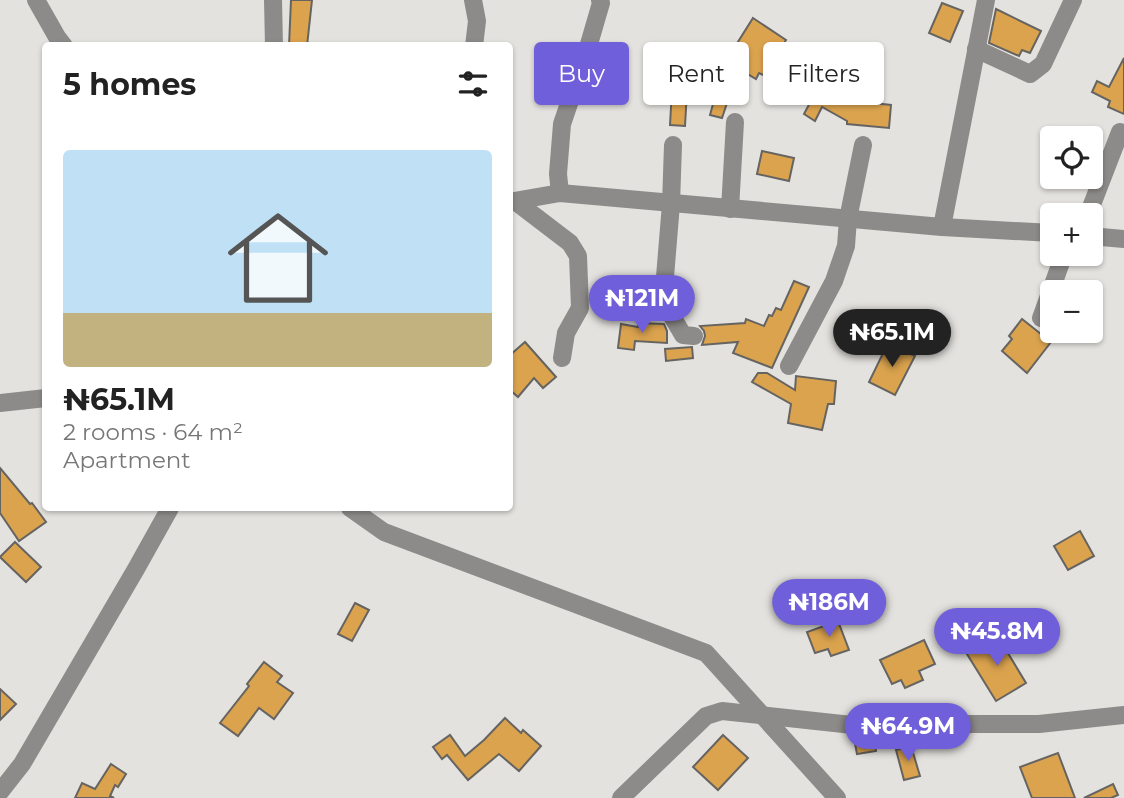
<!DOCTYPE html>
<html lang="en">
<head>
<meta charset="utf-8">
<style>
  :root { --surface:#fff; --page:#f2f2f2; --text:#222; --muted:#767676; --accent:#705fda }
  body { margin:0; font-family:Montserrat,sans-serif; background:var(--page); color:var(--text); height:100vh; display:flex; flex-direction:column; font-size:26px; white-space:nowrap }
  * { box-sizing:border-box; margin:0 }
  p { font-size:23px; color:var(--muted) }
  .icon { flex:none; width:38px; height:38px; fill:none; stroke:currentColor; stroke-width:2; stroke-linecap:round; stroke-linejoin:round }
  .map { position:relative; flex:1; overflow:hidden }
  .details { position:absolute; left:42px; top:42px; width:471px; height:469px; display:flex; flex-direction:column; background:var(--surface); border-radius:7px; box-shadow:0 2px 5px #0004 }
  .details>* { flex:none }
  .top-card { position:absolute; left:534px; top:42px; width:485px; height:63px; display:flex; gap:14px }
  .buttons { position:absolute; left:1040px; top:126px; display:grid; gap:14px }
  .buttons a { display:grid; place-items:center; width:63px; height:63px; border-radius:7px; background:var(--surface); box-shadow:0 2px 5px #0004; font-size:35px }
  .price { position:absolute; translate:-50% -60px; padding:0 16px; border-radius:24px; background:var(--accent); color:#fff; font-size:23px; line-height:46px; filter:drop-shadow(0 2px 4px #0008) }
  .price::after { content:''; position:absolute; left:50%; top:42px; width:21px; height:16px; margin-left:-10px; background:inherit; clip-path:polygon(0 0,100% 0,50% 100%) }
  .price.active { background:#222; color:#fff }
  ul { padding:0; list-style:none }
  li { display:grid; align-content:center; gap:14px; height:371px; padding:0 21px }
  li span { display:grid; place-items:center; height:217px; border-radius:7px; color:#555 }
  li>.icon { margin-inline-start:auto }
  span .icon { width:126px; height:126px; fill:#fffc; stroke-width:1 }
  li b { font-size:30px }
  h2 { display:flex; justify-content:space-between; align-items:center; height:84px; padding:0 21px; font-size:30px }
  .tag { padding:0 24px; border-radius:7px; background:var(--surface); box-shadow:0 2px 5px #0004; font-size:24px; line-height:63px }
  .tag.active { background:var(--accent); color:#fff }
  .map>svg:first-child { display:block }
  .building { fill:#dba34e; stroke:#666461; stroke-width:2 }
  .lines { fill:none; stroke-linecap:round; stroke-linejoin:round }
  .minor { stroke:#8c8b89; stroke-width:18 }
</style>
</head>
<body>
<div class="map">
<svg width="1124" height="798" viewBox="0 0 1124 798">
  <rect width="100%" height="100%" fill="#e4e2de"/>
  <g class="building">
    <path d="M 291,0 L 312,0 L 307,46 L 289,46 Z"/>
    <path d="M 942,3 L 963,11 L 950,42 L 929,33 Z"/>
    <path d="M 996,9 L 1041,31 L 1030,53 L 1022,50 L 1019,56 L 989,43 Z"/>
    <path d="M 753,18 L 786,40 L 772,61 L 821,84 L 821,83 L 854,101 L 891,105 L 889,128 L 847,124 L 847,121 L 822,107 L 815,121 L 804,114 L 812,99 L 759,73 L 756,79 L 726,61 Z"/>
    <path d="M 1124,58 L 1124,114 L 1108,107 L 1110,101 L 1092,92 L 1097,81 L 1109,87 Z"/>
    <path d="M 672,89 L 687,90 L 685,126 L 670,125 Z"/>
    <path d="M 716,93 L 729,97 L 722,118 L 710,115 Z"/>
    <path d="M 762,151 L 794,158 L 789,181 L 757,174 Z"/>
    <path d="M 794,281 L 809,287 L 772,368 L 733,353 L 738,342 L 702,345 L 705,336 L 704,331 L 700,326 L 745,323 L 746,319 L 764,326 L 769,315 L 772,316 L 776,308 L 781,310 Z"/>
    <path d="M 1022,319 L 1051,342 L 1027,373 L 1002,351 L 1012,339 L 1009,336 Z"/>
    <path d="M 638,323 L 664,324 L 667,331 L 667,343 L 635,341 L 634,350 L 618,348 L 621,324 L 638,327 Z"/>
    <path d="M 525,342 L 556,377 L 543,388 L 534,378 L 518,397 L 509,389 L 509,356 Z"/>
    <path d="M 888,343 L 915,356 L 895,395 L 869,382 Z"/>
    <path d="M 692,347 L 693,358 L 666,361 L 665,349 Z"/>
    <path d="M 758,373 L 767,373 L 795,390 L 796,376 L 836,381 L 834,404 L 828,404 L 822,430 L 788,423 L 791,404 L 752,382 Z"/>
    <path d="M 0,468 L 30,504 L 32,503 L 46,522 L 19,541 L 0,513 Z"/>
    <path d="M 1080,531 L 1094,556 L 1068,570 L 1054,546 Z"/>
    <path d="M 15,542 L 41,567 L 26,582 L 0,557 Z"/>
    <path d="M 355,603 L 369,610 L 352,641 L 338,634 Z"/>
    <path d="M 838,621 L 849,650 L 831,656 L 828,649 L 815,653 L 807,632 Z"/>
    <path d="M 997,635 L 1026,683 L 996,701 L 967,654 Z"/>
    <path d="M 924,640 L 935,664 L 919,671 L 923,680 L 905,688 L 901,680 L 892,684 L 880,660 Z"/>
    <path d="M 264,662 L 282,676 L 277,682 L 293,693 L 274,719 L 259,708 L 238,736 L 220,723 L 249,686 L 247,684 Z"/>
    <path d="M 0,689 L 16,704 L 0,720 Z"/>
    <path d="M 505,718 L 521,733 L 523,730 L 541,746 L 519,771 L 499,754 L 468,780 L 447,755 L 442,759 L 433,747 L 450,735 L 465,756 L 484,740 Z"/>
    <path d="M 723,735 L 748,758 L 718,790 L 693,767 Z"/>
    <path d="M 860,737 L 874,739 L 876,751 L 857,754 L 854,738 Z"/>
    <path d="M 911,746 L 920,776 L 904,780 L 896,750 Z"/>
    <path d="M 1058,753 L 1075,798 L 1032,798 L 1020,767 Z"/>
    <path d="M 111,764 L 126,774 L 118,787 L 115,785 L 110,796 L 114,798 L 75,798 L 82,783 L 95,789 Z"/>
    <path d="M 1113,784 L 1118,795 L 1111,798 L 1084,798 Z"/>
  </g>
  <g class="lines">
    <g class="minor">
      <path d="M 36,0 L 57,37 L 64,46"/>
      <path d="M 273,0 L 274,46"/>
      <path d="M 473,0 L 477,21 L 474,46"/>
      <path d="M 976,49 L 1030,74 L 1043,64 L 1073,0"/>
      <path d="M 673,145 L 671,204 L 663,301 L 683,335 L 694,336"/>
      <path d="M 560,193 L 558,174 L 562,124 L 587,51 L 601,3 L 600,0"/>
      <path d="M 515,201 L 570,243 L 578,256 L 580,308 L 566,333 L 562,358"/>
      <path d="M 509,202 L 560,193 L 942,227 L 1052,233"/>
      <path d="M 730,209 L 735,122"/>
      <path d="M 1088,215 L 1120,132"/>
      <path d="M 942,227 L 986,0"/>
      <path d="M 1090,236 L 1124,239"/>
      <path d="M 1041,318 L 1064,254"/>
      <path d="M 789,366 L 834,281 L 846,246 L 848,219 L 863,145"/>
      <path d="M 0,403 L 46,398"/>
      <path d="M 350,508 L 384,532 L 706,653 L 837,798"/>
      <path d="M 0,792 L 22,764 L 136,569 L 170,508"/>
      <path d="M 621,798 L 706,716 L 722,711 L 917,732 L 970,724 L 1039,724 L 1124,715"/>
    </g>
  </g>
</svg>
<div class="buttons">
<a><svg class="icon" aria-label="locate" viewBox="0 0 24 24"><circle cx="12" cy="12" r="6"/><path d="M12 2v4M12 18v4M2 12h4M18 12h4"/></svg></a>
<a>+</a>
<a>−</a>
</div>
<b class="price" style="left:642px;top:335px">₦121M</b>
<b class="price active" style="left:892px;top:369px">₦65.1M</b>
<b class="price" style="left:829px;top:639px">₦186M</b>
<b class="price" style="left:997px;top:668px">₦45.8M</b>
<b class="price" style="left:908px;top:763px">₦64.9M</b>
<div class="top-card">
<a class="tag active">Buy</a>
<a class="tag">Rent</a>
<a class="tag">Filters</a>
</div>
<section class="details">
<h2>5 homes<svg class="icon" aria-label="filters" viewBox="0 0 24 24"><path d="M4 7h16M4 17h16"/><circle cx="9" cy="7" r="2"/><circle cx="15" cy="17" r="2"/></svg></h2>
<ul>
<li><span style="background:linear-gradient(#bfe0f5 75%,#c2b280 0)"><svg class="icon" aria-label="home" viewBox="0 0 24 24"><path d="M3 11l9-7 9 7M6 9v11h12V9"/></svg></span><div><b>₦65.1M</b><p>2 rooms · 64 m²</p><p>Apartment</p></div></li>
</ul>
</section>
</div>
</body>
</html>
